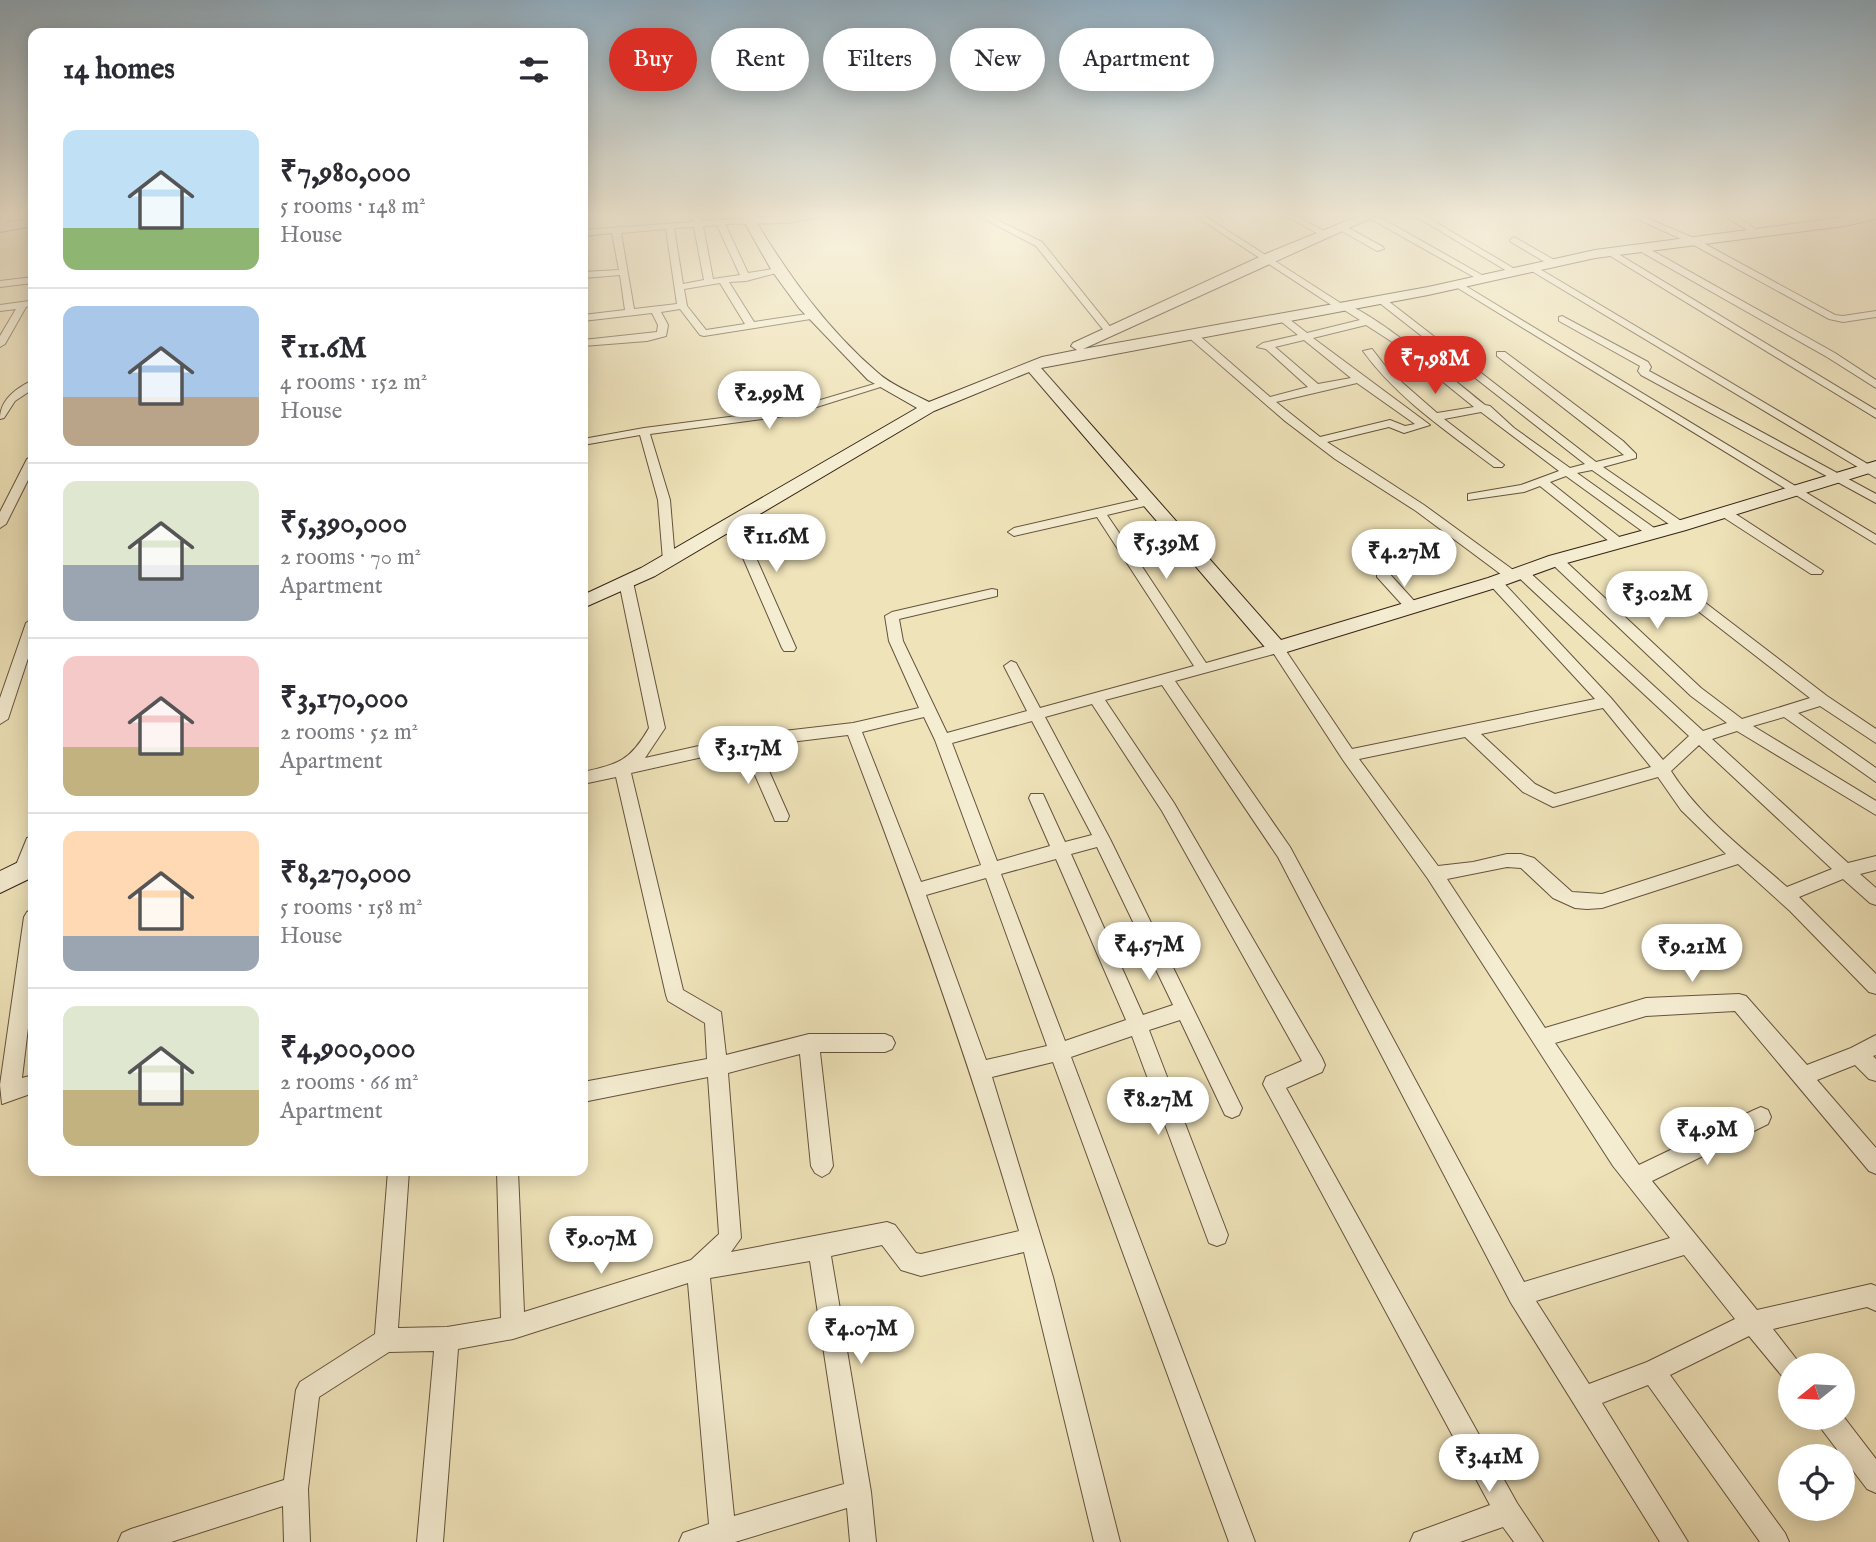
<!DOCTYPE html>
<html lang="en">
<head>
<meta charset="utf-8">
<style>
  :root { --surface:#fff; --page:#f7f7f7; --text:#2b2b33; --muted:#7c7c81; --line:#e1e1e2; --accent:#d93025 }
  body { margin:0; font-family:"IM FELL English",serif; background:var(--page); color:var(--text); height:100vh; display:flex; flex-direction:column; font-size:26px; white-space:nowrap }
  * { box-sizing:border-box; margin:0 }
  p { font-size:23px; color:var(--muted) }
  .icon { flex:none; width:38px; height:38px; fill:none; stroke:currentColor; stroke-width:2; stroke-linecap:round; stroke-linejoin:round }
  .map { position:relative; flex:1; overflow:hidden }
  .drawer { position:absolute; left:28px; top:28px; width:560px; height:1148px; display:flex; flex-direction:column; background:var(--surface); border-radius:14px; box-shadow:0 4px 18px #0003 }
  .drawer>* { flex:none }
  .hud { position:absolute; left:609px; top:28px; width:665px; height:63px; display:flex; gap:14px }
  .needle { width:46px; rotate:252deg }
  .buttons { position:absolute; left:1778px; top:1353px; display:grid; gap:14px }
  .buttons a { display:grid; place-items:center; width:77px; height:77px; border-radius:50%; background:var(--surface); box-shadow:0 4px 18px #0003; font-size:35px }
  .price { position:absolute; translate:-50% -60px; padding:0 16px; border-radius:24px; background:#fff; color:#222; font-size:23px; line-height:46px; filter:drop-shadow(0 2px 4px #0008) }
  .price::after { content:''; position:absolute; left:50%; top:42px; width:21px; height:16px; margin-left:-10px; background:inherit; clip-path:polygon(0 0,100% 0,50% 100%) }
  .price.on { background:var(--accent); color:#fff }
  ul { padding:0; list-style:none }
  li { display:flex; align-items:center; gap:21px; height:175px; padding:0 35px }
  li+li { border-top:2px solid var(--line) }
  li span { display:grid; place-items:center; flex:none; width:196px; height:140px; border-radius:14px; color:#555 }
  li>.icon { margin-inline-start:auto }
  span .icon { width:84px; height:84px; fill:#fffc; stroke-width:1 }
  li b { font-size:30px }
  h2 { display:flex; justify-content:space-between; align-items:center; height:84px; padding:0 35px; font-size:30px }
  .pill { padding:0 24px; border-radius:32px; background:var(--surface); box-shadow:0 4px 18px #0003; font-size:24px; line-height:63px }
  .pill.on { background:var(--accent); color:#fff }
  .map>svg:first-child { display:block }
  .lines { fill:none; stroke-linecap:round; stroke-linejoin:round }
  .street-casing { stroke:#64533d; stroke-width:2 }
  .secondary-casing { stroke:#352314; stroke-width:2 }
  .street { fill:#f5edd2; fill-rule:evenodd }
  .secondary { fill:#f5edd2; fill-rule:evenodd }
</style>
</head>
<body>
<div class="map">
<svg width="1876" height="1542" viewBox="0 0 1876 1542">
  <rect width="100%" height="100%" fill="#efe3b9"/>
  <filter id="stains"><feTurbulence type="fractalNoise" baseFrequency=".00286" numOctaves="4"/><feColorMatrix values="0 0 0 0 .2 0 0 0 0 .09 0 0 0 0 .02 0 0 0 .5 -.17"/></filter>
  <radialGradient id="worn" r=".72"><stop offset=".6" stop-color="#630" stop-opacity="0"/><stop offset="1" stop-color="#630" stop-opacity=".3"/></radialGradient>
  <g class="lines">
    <defs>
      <g id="street">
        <path d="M 6,213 L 14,213 L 0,230 L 0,221 Z"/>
        <path d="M 688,213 L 696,213 L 701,221 L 842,213 L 787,223 L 725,224 L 748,273 L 779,268 L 784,271 L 746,281 L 729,282 L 754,322 L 814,313 L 819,316 L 817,318 L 704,336 L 700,335 L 680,309 L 661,312 L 668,325 L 666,336 L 647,341 L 583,346 L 583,340 L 657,332 L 658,325 L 652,313 L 583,321 L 583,315 L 625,310 L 620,275 L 583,278 L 583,272 L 619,270 L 612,233 L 583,236 L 583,230 L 693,222 ZM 717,225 L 740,275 L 713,279 L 703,226 ZM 694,227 L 704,280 L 683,284 L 674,228 ZM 666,229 L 677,304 L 634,309 L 621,233 ZM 720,283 L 745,324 L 706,330 L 687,306 L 684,289 Z"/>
        <path d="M 973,213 L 983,213 L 1042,242 L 1112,329 L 1112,333 L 1106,333 L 1036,246 Z"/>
        <path d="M 1191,213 L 1200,213 L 1342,304 C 1366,305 1461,386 1485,405 L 1490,406 L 1514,428 L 1570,468 L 1585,464 L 1377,301 L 1377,297 L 1383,297 L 1596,462 L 1624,455 L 1497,356 L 1497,352 L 1505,352 L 1623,441 L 1636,454 L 1636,458 L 1603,467 L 1684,523 L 1684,529 L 1676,529 L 1592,470 L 1577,473 L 1657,530 L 1657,536 L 1649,536 L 1566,476 L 1550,482 L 1623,540 L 1623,546 L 1615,546 L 1540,486 L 1524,492 L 1468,500 L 1468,494 L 1521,485 L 1559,471 L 1481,412 L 1444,419 L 1504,465 L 1502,467 L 1494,467 C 1448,432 1397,398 1363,351 L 1372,349 L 1389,371 L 1437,413 L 1474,407 L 1400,347 L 1366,325 L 1313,338 L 1430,425 L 1404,433 L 1389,427 L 1327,442 L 1424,505 L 1516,572 L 1522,569 L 1527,570 L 1703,731 L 1727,723 L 1691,696 L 1551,563 L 1551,557 L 1561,557 L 1701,688 L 1742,719 L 1810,698 L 1689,604 L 1687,601 L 1689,598 L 1699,598 L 1827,696 L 1876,729 L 1876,743 L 1820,706 L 1798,713 L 1876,768 L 1876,782 L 1784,717 L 1753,726 L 1876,801 L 1876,815 L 1737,731 L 1712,739 L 1848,863 L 1876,856 L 1876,870 L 1860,874 L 1876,888 L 1876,905 L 1870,903 L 1843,879 L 1799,897 L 1876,974 L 1876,994 L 1869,992 L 1790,911 L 1738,864 L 1602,908 L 1587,909 L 1575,908 L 1553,898 L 1521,868 L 1507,867 L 1447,879 L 1545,1028 L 1646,998 L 1739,994 L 1746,996 L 1807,1065 L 1851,1048 L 1876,1035 L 1876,1055 L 1873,1056 L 1876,1059 L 1876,1081 L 1869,1079 L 1855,1065 L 1817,1080 L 1876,1148 L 1876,1174 L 1869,1171 L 1735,1011 L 1646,1016 L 1555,1043 L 1639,1165 L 1754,1110 L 1761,1107 L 1768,1110 L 1771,1117 L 1768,1124 L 1652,1181 L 1757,1310 L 1871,1284 L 1876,1286 L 1876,1311 L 1867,1307 L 1773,1329 L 1801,1365 L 1790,1365 L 1790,1380 L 1782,1376 L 1749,1336 L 1670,1375 L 1785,1533 L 1789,1542 L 1760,1542 L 1648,1385 L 1602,1403 L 1688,1542 L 1660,1542 L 1511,1303 L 1278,857 L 1162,685 L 1105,700 L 1174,803 L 1322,1058 L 1325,1065 L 1322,1072 L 1286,1088 L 1517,1503 L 1543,1542 L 1514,1542 L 1503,1527 L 1460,1542 L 1410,1542 L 1414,1533 L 1490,1505 L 1263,1084 L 1266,1077 L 1302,1061 L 1162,811 L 1092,704 L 1045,717 L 1110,839 L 1242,1108 L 1239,1115 L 1232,1118 L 1225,1115 L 1180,1020 L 1149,1030 L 1228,1235 L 1225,1243 L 1217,1246 L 1209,1243 L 1132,1036 L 1071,1057 L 1255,1542 L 1229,1542 L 1053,1062 L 992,1077 L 1053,1277 L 1120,1542 L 1094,1542 L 1024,1252 L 921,1276 L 901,1270 L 882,1245 L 831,1256 L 871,1492 L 876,1542 L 850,1542 L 847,1508 L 735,1542 L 679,1542 L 683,1533 L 709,1524 L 688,1283 L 513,1339 L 458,1349 L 443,1542 L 417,1542 L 434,1351 L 389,1352 L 319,1397 L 308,1489 L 310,1542 L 284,1542 L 283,1506 L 171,1542 L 118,1542 L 122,1533 L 131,1529 L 284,1480 L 296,1390 L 300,1382 L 375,1334 L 388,1171 L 409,1171 L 398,1328 L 447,1327 L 501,1318 L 497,1171 L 518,1171 L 524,1312 L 691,1260 L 719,1234 L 708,1077 L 583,1102 L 583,1082 L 707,1059 L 705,1023 L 668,1001 L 666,995 L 616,777 L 583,784 L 583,772 C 619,764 630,761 649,728 L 619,582 L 621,579 L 631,579 L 633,582 L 665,728 L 645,758 L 748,735 L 853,723 L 919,708 L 889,641 L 885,616 L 892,612 L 992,589 L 997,590 L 997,596 L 899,619 L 903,641 L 947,733 L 1027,711 L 1004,666 L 1011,661 L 1016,663 L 1040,708 L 1194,666 L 1097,517 L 1014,536 L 1008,532 L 1014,528 L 1149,497 L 1155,501 L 1153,504 L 1107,515 L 1126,543 L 1180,532 L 1186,536 L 1180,540 L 1131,550 L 1206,663 L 1277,643 L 1282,645 L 1352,749 L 1595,699 L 1490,585 L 1488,582 L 1495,578 L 1500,579 L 1611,698 L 1663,760 L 1689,736 L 1517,576 L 1511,579 L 1506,578 L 1416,511 L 1335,459 L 1285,421 L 1187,336 L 1187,332 L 1195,332 L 1270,397 L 1308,387 L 1266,349 L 1257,347 L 1263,343 L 1298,335 L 1278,319 L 1278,315 L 1284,315 L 1307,333 L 1360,320 L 1341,308 L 1336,308 ZM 1304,340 L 1351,378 L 1318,384 L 1275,347 ZM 1357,383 L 1415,424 L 1405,426 L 1390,420 L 1320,437 L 1276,402 ZM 1274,654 L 1343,760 L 1428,879 L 1613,1166 L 1670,1238 L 1524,1282 L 1290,847 L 1175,681 ZM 1603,708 L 1651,767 L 1555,794 L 1535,784 L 1481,734 ZM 924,717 L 935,740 L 981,865 L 921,882 L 862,732 ZM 1032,721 L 1092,835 L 1065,842 L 1043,794 L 1031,794 L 1029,798 L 1050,846 L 997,861 L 952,743 ZM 848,735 C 911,899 970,1063 1019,1231 L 921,1254 L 916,1253 L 895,1225 L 887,1222 L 731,1252 L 741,1238 L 728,1073 L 800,1054 L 811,1166 L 815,1173 L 822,1177 L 829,1173 L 833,1166 L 820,1052 L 885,1052 L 892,1049 L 895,1043 L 892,1037 L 885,1034 L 809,1034 L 726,1055 L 721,1012 L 683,990 L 631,773 L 743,748 L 773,816 L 775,821 L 787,821 L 789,816 L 758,746 ZM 1465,737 L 1523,792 L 1553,807 L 1658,777 L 1681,810 L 1726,854 L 1602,894 L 1572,892 L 1534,858 L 1521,854 L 1507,854 L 1473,862 L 1438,866 L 1359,759 ZM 1699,745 L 1832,869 L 1787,887 C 1746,851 1701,818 1671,771 ZM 1097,847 L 1173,1005 L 1143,1015 L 1071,854 ZM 1056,859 L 1126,1020 L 1065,1041 L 1001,874 ZM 986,878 L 1047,1046 L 986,1060 L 926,895 ZM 1684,1255 L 1735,1319 L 1647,1362 L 1589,1384 L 1536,1301 ZM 810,1261 L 844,1484 L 734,1516 L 710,1278 Z"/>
        <path d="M 1281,213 L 1291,213 L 1329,234 L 1322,236 Z"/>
        <path d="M 1352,213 L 1374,214 L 1489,279 L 1481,281 L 1369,218 L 1362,220 Z"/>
        <path d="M 1410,213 L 1420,213 L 1520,272 L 1512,274 Z"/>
        <path d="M 1624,213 L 1635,213 L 1696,239 L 1835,315 L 1843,316 L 1876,311 L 1876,317 L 1843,322 L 1829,319 L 1690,243 Z"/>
        <path d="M 1720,213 L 1730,213 L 1762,233 L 1755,235 Z"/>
        <path d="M 1837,213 L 1848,213 L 1860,219 L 1853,221 Z"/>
        <path d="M 1343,225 L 1383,247 L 1384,249 L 1377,251 L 1340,230 L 1339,228 Z"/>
        <path d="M 1514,237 L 1556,261 L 1557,263 L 1550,265 L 1511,242 L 1510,240 Z"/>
        <path d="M 1638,246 L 1644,246 L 1835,353 L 1876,380 L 1876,388 L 1827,357 L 1638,250 Z"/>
        <path d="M 1610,249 L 1876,410 L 1876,418 L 1607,254 L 1606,252 Z"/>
        <path d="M 1533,265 L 1876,469 L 1876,478 L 1530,270 L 1530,266 Z"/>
        <path d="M 33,277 L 33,283 L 0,287 L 0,281 Z"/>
        <path d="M 1459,282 L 1876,535 L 1876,544 L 1456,287 L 1454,285 Z"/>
        <path d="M 29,301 L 33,305 L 26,307 L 5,344 L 0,347 L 0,336 L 16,309 L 0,311 L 0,305 Z"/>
        <path d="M 1562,316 L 1648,362 L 1651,367 L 1649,371 L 1876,494 L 1876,503 L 1641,375 L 1638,371 L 1640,366 L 1559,321 L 1559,317 Z"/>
        <path d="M 33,380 L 33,389 L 15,401 L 4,418 L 0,419 C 0,399 17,388 33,380 Z"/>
        <path d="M 881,382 L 890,384 L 791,415 L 650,434 L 670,500 L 675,560 L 669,564 L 663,560 L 658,500 L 640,435 L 583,445 L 583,439 L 644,428 L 790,409 Z"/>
        <path d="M 33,456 L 33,470 L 6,524 L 0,528 L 0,512 L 27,459 Z"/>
        <path d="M 1724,508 L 1728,509 L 1823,571 L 1821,574 L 1811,574 L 1720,515 L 1720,509 Z"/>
        <path d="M 726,523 L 749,542 L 796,648 L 794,651 L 784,651 L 782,648 L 737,544 L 720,527 Z"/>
        <path d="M 1382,570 L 1387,571 L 1417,604 L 1419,607 L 1417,610 L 1407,610 L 1377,577 L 1377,571 Z"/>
        <path d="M 33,618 L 33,643 L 8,719 L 0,724 L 0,698 L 26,623 Z"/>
        <path d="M 33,836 L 33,865 L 29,875 L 23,877 L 17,875 L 14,870 L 27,838 Z"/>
        <path d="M 33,909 L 33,986 L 22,1078 L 33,1075 L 33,1093 L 2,1104 L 0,1085 L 24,917 L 27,912 Z"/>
        <path d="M 1843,1416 L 1876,1459 L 1876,1493 L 1867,1489 L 1820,1427 L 1817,1418 Z"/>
      </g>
      <g id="secondary">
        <path d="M 744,213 L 756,213 L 755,220 C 789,276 827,329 877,372 C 891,385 912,393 929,402 L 1042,357 L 1077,350 L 1071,346 L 1073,343 L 1270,252 L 1366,213 L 1382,213 L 1083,349 L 1428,287 L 1595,250 L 1876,213 L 1876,219 L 1844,226 L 1595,258 L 1428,295 L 1041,368 L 1281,640 L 1488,578 L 1549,556 L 1674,522 L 1876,461 L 1876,471 L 1686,530 L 1563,564 L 1502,586 L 1277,655 L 1270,653 L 1029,372 L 934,411 L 655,576 L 583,608 L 583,595 L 641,568 L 917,408 L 868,380 L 799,308 L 772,271 L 743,220 Z"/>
        <path d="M 33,218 L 33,226 L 0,232 L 0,224 Z"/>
        <path d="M 33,855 L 33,877 L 0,893 L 0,871 Z"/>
      </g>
    </defs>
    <use href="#street" class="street-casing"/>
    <use href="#secondary" class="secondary-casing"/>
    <use href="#street" class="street"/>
    <use href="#secondary" class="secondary"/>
  </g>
  <linearGradient id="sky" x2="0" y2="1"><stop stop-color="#91adbf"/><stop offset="0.5" stop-color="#f8f2e0"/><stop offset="1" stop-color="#f8f2e0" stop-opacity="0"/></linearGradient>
  <rect width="1876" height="429" fill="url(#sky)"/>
  <rect width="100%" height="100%" filter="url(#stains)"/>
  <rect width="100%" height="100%" fill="url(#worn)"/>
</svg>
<div class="buttons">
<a><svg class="needle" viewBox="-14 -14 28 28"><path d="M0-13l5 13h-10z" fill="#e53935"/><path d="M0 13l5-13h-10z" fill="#7c7c81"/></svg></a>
<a><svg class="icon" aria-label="locate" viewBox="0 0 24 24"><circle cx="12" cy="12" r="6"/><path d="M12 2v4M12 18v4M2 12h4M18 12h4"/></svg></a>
</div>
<b class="price on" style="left:1435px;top:396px">₹7.98M</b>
<b class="price" style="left:769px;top:431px">₹2.99M</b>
<b class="price" style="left:776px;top:574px">₹11.6M</b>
<b class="price" style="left:1166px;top:581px">₹5.39M</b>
<b class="price" style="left:1404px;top:589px">₹4.27M</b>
<b class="price" style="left:1657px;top:631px">₹3.02M</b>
<b class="price" style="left:748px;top:786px">₹3.17M</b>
<b class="price" style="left:1149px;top:982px">₹4.57M</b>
<b class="price" style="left:1692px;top:984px">₹9.21M</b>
<b class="price" style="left:1158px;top:1137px">₹8.27M</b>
<b class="price" style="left:1707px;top:1167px">₹4.9M</b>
<b class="price" style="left:601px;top:1276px">₹9.07M</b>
<b class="price" style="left:861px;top:1366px">₹4.07M</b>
<b class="price" style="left:1489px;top:1494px">₹3.41M</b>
<div class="hud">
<a class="pill on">Buy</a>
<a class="pill">Rent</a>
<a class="pill">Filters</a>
<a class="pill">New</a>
<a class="pill">Apartment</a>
</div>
<section class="drawer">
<h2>14 homes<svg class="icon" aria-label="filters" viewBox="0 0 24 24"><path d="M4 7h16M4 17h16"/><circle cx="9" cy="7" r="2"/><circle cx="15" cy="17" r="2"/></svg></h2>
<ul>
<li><span style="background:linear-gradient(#bfe0f5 70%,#8fb573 0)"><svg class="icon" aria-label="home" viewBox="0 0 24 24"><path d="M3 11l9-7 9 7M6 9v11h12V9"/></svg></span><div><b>₹7,980,000</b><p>5 rooms · 148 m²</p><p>House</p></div></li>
<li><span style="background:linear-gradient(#a9c7e8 65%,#b9a48a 0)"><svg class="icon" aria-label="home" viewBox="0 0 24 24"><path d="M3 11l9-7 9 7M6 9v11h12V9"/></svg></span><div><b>₹11.6M</b><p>4 rooms · 152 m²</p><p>House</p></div></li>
<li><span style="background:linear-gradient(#dfe7d0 60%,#9aa5b1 0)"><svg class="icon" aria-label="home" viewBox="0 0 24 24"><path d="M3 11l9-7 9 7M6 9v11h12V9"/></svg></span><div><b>₹5,390,000</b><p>2 rooms · 70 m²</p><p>Apartment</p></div></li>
<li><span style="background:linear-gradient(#f6c9c9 65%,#c2b280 0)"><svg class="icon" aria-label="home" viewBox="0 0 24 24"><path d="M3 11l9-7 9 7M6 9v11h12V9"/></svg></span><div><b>₹3,170,000</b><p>2 rooms · 52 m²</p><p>Apartment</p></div></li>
<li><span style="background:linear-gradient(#ffd9b3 75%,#9aa5b1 0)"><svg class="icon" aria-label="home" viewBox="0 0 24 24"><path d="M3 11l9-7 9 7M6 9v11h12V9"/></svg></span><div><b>₹8,270,000</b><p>5 rooms · 158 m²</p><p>House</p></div></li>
<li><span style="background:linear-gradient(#dfe7d0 60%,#c2b280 0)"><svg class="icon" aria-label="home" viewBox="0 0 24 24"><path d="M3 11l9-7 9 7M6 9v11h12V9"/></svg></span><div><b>₹4,900,000</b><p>2 rooms · 66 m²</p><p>Apartment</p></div></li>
</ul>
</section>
</div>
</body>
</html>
